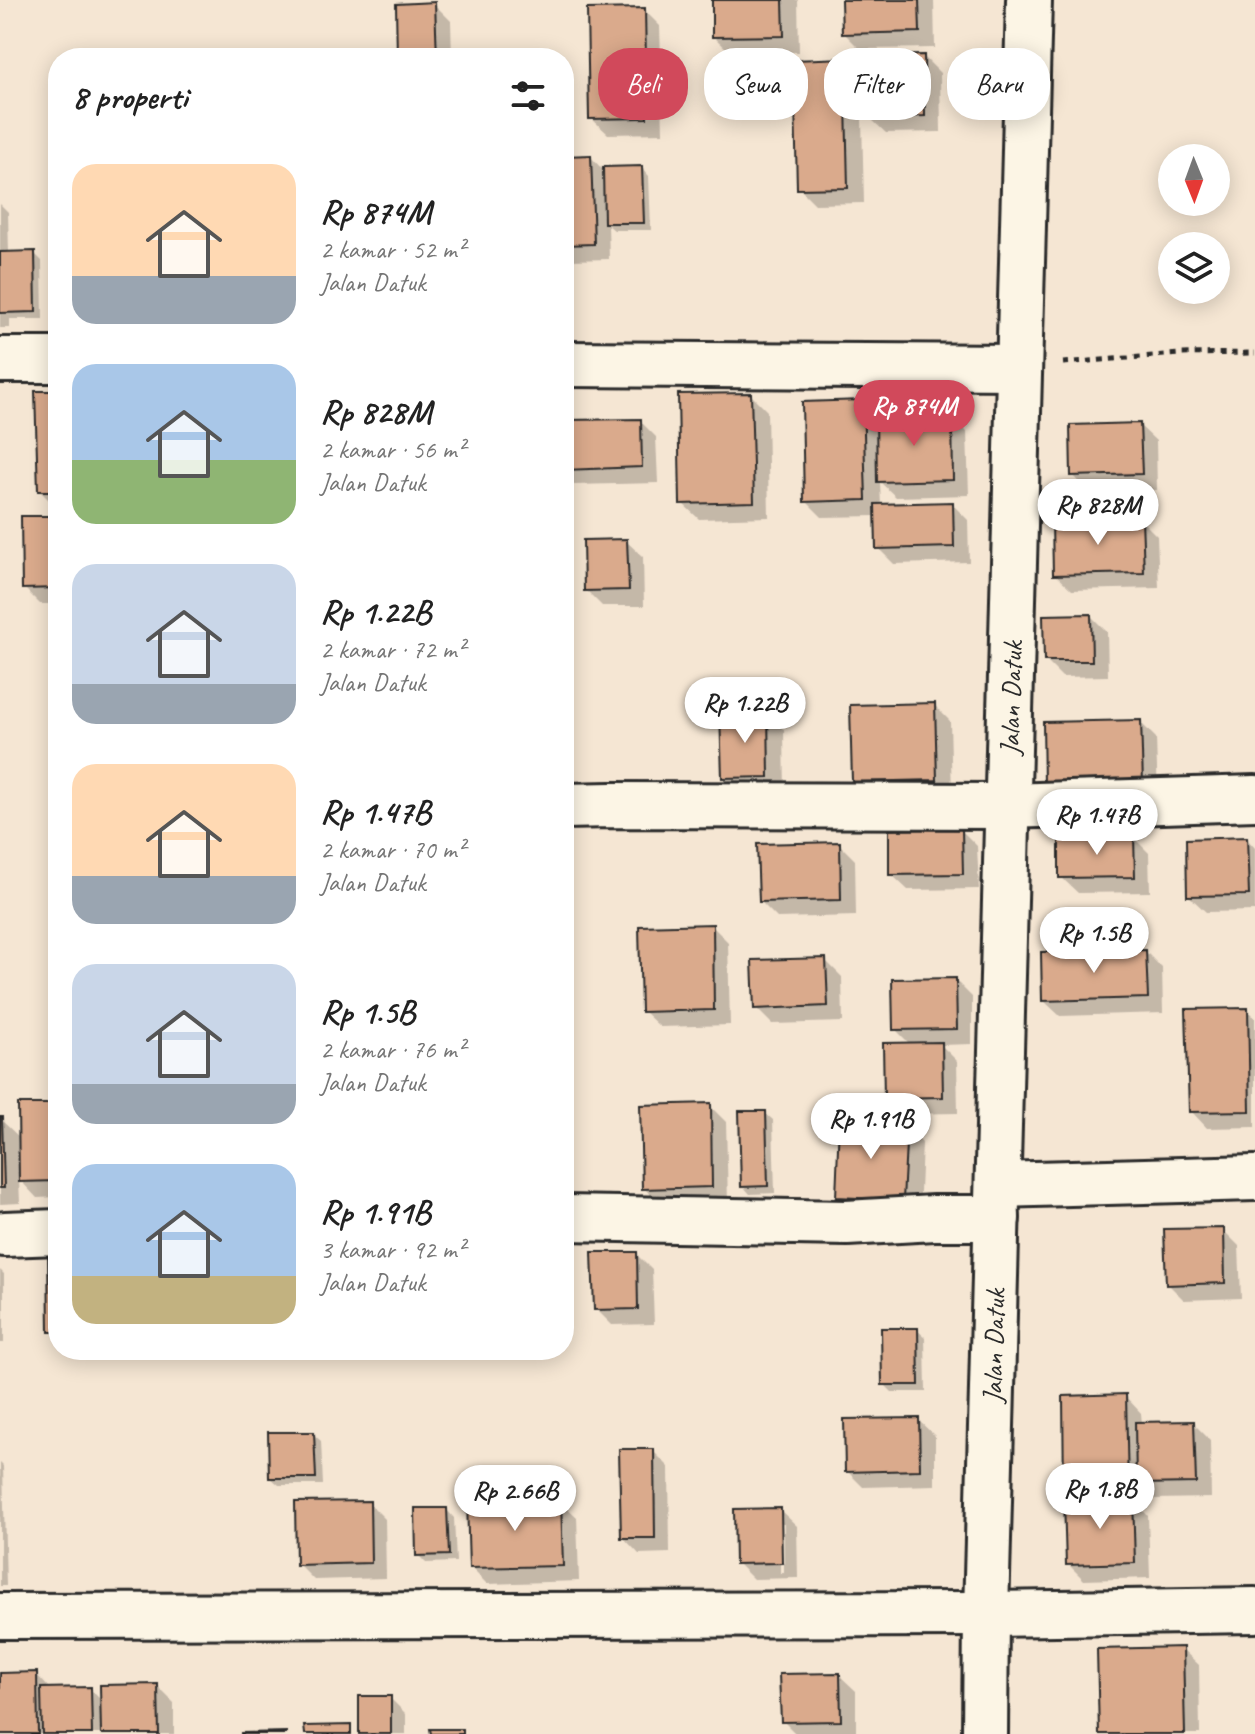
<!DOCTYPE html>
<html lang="id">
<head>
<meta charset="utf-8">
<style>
  :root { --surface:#fff; --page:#f2f2f2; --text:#222; --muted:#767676; --accent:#d1495b }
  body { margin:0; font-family:Caveat,sans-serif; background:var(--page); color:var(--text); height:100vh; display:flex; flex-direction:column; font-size:30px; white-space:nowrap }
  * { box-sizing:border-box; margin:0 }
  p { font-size:26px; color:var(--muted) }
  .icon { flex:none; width:44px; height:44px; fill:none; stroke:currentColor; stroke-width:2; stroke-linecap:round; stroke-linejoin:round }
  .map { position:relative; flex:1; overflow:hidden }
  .details { position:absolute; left:48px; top:48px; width:526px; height:1312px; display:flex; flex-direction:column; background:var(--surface); border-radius:32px; box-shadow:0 4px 20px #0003 }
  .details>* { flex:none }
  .hud { position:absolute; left:598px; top:48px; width:536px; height:72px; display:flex; gap:16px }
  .needle { width:52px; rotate:179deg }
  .controls { position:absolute; left:1158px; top:144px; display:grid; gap:16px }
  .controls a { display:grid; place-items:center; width:72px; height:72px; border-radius:50%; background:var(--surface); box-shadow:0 4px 20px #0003; font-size:40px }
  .price { position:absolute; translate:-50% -68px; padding:0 18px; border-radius:28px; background:#fff; color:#222; font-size:26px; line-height:52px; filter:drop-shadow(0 2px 4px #0008) }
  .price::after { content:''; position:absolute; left:50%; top:48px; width:24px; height:18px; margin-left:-12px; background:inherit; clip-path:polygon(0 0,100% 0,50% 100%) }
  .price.active { background:var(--accent); color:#fff }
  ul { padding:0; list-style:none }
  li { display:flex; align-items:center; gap:24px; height:200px; padding:0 24px }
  li span { display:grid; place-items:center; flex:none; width:224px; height:160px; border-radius:24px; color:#555 }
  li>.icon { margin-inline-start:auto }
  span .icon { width:96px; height:96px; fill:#fffc; stroke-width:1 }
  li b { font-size:34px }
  h2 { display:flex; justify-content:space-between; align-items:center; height:96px; padding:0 24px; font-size:34px }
  .chip { padding:0 28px; border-radius:32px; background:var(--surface); box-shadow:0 4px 20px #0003; font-size:28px; line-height:72px }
  .chip.active { background:var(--accent); color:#fff }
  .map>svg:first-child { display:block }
  .shadow { fill:#0003; fill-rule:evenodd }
  .building { fill:#daaa8c; stroke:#2b2b2b; stroke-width:2 }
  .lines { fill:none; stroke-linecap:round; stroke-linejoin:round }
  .minor-casing { stroke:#2b2b2b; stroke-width:50 }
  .path { stroke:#2b2b2b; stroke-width:5; stroke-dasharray:6 6; stroke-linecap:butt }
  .minor { stroke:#fcf5e5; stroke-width:44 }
  .labels { text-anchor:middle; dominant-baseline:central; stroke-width:6; stroke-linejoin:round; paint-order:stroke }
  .street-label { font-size:28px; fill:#2b2b2b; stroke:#fcf5e5 }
</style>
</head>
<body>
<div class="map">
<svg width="1255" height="1734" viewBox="0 0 1255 1734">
  <rect width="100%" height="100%" fill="#f5e6d3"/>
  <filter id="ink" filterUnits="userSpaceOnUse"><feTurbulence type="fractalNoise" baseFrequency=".0125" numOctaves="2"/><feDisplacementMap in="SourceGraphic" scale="16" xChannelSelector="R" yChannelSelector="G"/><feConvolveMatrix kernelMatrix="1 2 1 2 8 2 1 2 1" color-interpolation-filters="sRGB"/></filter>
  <g filter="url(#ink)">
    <g class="shadow">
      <path d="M 714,0 L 798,0 L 799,52 L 731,53 L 714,37 Z"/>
      <path d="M 843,0 L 934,0 L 935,48 L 860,49 L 844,33 Z"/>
      <path d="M 434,4 L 451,21 L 452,58 L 399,58 Z"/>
      <path d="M 644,10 L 660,26 L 663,133 L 608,134 L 591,118 Z"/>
      <path d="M 924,57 L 940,73 L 941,132 L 886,133 L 869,117 Z"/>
      <path d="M 845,60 L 861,76 L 864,203 L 815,204 L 799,188 Z"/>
      <path d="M 591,157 L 602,169 L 642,168 L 649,176 L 651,230 L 614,230 L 608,225 L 609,259 L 571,260 L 564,253 L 564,158 Z"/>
      <path d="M 0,204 L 8,212 L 9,254 L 34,253 L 42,261 L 43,319 L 10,319 L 10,328 L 0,328 Z"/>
      <path d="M 58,393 L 58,507 L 56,507 L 40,491 Z"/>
      <path d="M 751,395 L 767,411 L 769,517 L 699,519 L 682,503 Z"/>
      <path d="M 863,402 L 879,418 L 951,416 L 967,432 L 969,495 L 896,497 L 880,482 L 881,506 L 952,504 L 968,520 L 969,562 L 894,564 L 878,548 L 877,516 L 822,517 L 806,501 Z"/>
      <path d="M 640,421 L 656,437 L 658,483 L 574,485 L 564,475 L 564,422 Z"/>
      <path d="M 1139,425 L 1156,441 L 1157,490 L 1089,492 L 1073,475 Z"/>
      <path d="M 58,518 L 58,604 L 40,604 L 24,588 Z"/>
      <path d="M 1141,520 L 1157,536 L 1159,588 L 1072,590 L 1055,574 Z"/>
      <path d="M 626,541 L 643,557 L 644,606 L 602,606 L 586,590 Z"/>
      <path d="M 1091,616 L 1107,632 L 1108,676 L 1062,677 L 1046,661 Z"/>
      <path d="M 934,705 L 950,721 L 952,795 L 870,797 L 854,781 Z"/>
      <path d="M 767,714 L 784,730 L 785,792 L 740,793 L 724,777 Z"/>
      <path d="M 1140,722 L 1156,738 L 1158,799 L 1063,801 Z"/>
      <path d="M 961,830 L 977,846 L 979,889 L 908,890 L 891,874 Z"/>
      <path d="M 1133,837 L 1149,853 L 1150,892 L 1078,893 L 1061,877 Z"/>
      <path d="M 1247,839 L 1255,848 L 1255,911 L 1206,912 L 1189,896 Z"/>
      <path d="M 839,844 L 855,860 L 856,916 L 777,918 L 761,902 Z"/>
      <path d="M 712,926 L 728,942 L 730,1025 L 660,1027 L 643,1011 Z"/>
      <path d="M 1146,952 L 1162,968 L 1163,1013 L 1060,1016 L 1043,1000 Z"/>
      <path d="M 825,960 L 842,977 L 843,1022 L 772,1024 L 756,1008 Z"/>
      <path d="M 955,980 L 972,997 L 972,1044 L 941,1045 L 957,1061 L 958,1113 L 903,1114 L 886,1097 L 911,1045 L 895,1029 Z"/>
      <path d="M 1247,1010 L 1255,1018 L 1255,1127 L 1207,1128 L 1191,1111 Z"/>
      <path d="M 58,1106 L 58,1197 L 37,1198 L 19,1179 L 20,1203 L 0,1204 L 0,1119 L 20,1138 Z"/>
      <path d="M 710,1106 L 726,1122 L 728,1203 L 660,1205 L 644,1188 Z"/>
      <path d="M 765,1113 L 773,1120 L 775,1193 L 750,1194 L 743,1186 Z"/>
      <path d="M 906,1126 L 922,1143 L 919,1216 L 855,1212 L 838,1196 Z"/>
      <path d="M 1223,1230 L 1239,1246 L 1241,1298 L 1184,1300 L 1168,1284 Z"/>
      <path d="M 636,1254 L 652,1270 L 654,1324 L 612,1325 L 596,1309 Z"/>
      <path d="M 0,1270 L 4,1274 L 4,1343 L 0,1343 Z"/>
      <path d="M 917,1330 L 925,1337 L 926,1392 L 892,1392 L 884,1384 Z"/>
      <path d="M 1125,1396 L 1141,1413 L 1142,1424 L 1193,1423 L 1210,1440 L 1211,1498 L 1154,1499 L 1143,1488 L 1143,1505 L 1138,1505 L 1148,1516 L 1150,1578 L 1084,1580 L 1068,1564 L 1076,1500 L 1066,1490 Z"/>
      <path d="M 918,1420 L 935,1436 L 935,1485 L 863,1487 L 847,1471 Z"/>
      <path d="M 313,1434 L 321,1441 L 323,1485 L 279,1485 L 271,1478 Z"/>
      <path d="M 653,1451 L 669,1467 L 670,1553 L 639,1554 L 623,1537 Z"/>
      <path d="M 0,1463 L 3,1466 L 6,1586 L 0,1586 Z"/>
      <path d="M 560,1501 L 577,1517 L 579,1581 L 487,1584 L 471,1568 Z"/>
      <path d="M 369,1503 L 385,1519 L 386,1578 L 314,1580 L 298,1564 Z"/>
      <path d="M 447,1510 L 454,1518 L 456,1562 L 426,1563 L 418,1555 Z"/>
      <path d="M 780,1510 L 797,1526 L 798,1578 L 753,1579 L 737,1563 ZM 780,1524 L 784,1524 L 784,1573 L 780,1573 Z"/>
      <path d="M 1182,1649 L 1199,1665 L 1200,1734 L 1101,1734 Z"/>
      <path d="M 36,1674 L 51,1690 L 90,1689 L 102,1701 L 157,1686 L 174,1703 L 174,1734 L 0,1734 L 0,1675 Z"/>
      <path d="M 839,1675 L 856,1691 L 856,1734 L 796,1734 L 783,1721 Z"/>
      <path d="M 390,1698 L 406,1714 L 406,1734 L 361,1734 Z"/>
    </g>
    <g class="building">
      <path d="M 712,0 L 783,0 L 784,36 L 712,37 Z"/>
      <path d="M 841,0 L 919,0 L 920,32 L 842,34 Z"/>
      <path d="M 435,2 L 437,58 L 397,58 L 396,4 Z"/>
      <path d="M 645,8 L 647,118 L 589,119 L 587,9 Z"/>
      <path d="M 924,55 L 925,116 L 867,118 L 866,56 Z"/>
      <path d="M 845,58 L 848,188 L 797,189 L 794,60 Z"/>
      <path d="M 591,155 L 594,244 L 564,245 L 564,156 Z"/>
      <path d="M 642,166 L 644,223 L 604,223 L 603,167 Z"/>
      <path d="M 35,251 L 36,312 L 0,313 L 0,252 Z"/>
      <path d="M 35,391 L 58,391 L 58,491 L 38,491 Z"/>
      <path d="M 751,393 L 754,502 L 680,504 L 678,394 Z"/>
      <path d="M 863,400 L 866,500 L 804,502 L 802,402 Z"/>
      <path d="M 952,414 L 953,480 L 877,482 L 876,416 Z"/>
      <path d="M 641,419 L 642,467 L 564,470 L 564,420 Z"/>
      <path d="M 1140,423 L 1142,474 L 1071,476 L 1070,425 Z"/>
      <path d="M 953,502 L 954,547 L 876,549 L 875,504 Z"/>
      <path d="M 21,516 L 58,516 L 58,588 L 22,589 Z"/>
      <path d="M 1142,518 L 1144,573 L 1053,575 L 1052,520 Z"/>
      <path d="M 627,539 L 629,590 L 584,591 L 583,540 Z"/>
      <path d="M 1091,614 L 1092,661 L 1044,661 L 1043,615 Z"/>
      <path d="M 935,703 L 937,780 L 852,782 L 850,705 Z"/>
      <path d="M 720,712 L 768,712 L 769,777 L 722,778 Z"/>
      <path d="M 1141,720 L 1143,784 L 1044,785 L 1043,722 Z"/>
      <path d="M 962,828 L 963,874 L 889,875 L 889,830 Z"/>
      <path d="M 1134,835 L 1135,877 L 1059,878 L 1059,836 Z"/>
      <path d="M 1247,837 L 1249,895 L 1187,896 L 1186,839 Z"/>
      <path d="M 840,842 L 841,900 L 759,902 L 757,844 Z"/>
      <path d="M 713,924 L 714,1010 L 641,1012 L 639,926 Z"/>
      <path d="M 1146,950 L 1148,998 L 1042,1001 L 1041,952 Z"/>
      <path d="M 826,958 L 828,1006 L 754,1009 L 752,960 Z"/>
      <path d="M 956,978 L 957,1029 L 893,1030 L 892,979 Z"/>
      <path d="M 1248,1008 L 1250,1111 L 1189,1112 L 1186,1009 Z"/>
      <path d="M 942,1042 L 943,1097 L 884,1098 L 883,1043 Z"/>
      <path d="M 711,1103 L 712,1187 L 642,1189 L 640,1105 Z"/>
      <path d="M 18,1104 L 58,1104 L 58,1181 L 19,1182 Z"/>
      <path d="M 739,1111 L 766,1111 L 768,1186 L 741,1187 Z"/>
      <path d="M 0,1117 L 2,1117 L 4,1188 L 0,1188 Z"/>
      <path d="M 839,1122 L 907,1125 L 903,1200 L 836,1197 Z"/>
      <path d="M 1224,1228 L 1225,1283 L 1166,1285 L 1164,1229 Z"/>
      <path d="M 48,1252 L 58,1252 L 58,1332 L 49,1332 Z"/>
      <path d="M 592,1252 L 637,1252 L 638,1309 L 594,1310 Z"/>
      <path d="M 881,1328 L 918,1328 L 919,1385 L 882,1385 Z"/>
      <path d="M 1126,1394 L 1128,1489 L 1064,1491 L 1063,1396 Z"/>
      <path d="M 919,1418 L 920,1470 L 845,1472 L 844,1419 Z"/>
      <path d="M 1194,1421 L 1196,1483 L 1136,1484 L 1135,1422 Z"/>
      <path d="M 268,1432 L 314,1432 L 316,1478 L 269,1478 Z"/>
      <path d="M 619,1449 L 654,1449 L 655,1538 L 621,1538 Z"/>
      <path d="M 1133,1497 L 1135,1563 L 1066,1565 L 1064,1499 Z"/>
      <path d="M 561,1499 L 563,1566 L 469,1568 L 467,1500 Z"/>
      <path d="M 370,1501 L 371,1563 L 296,1565 L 295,1502 Z"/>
      <path d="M 415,1508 L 447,1508 L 449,1555 L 416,1556 Z"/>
      <path d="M 781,1508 L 782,1563 L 735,1564 L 734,1509 Z"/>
      <path d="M 1183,1647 L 1185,1734 L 1099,1734 L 1097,1649 Z"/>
      <path d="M 37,1672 L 38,1734 L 0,1734 L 0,1673 Z"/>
      <path d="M 840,1673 L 841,1721 L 781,1722 L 779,1674 Z"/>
      <path d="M 158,1684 L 159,1734 L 101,1734 L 100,1685 Z"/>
      <path d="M 91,1687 L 92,1734 L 42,1734 L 41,1688 Z"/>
      <rect x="359" y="1696" width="32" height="38"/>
      <path d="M 351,1725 L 351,1734 L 305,1734 L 304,1726 Z"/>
      <path d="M 430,1729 L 463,1729 L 463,1734 L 431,1734 Z"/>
      <path d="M 286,1732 L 286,1734 L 241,1734 L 241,1733 Z"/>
    </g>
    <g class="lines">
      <defs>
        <g id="minor">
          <path d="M 0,360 L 58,360"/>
          <path d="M 564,364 L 1019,367"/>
          <path d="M 564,806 L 611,805 L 1008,806 L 1255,798"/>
          <path d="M 998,1185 L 1255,1178"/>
          <path d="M 564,1218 L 847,1223 L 934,1218 L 997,1218"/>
          <path d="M 5,1234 L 58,1232"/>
          <path d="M 0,1616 L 986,1614 L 1255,1610"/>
          <path id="s1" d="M 985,1734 L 986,1614 L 1029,0"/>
        </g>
      </defs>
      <use href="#minor" class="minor-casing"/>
      <path class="path" d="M 1063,363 L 1179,354 L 1255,353"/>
      <use href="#minor" class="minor"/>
    </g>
  </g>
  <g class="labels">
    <g class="street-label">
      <text stroke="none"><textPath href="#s1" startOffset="1036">Jalan Datuk</textPath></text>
      <text stroke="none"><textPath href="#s1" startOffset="388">Jalan Datuk</textPath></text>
    </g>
  </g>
</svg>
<div class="controls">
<a><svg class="needle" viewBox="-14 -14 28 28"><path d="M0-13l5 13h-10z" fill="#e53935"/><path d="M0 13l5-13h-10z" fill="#767676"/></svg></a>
<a><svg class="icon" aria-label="layers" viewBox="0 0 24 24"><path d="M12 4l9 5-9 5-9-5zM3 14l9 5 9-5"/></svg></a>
</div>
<b class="price active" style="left:914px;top:448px">Rp 874M</b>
<b class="price" style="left:1098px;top:547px">Rp 828M</b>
<b class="price" style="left:745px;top:745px">Rp 1.22B</b>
<b class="price" style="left:1097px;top:857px">Rp 1.47B</b>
<b class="price" style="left:1094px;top:975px">Rp 1.5B</b>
<b class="price" style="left:871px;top:1161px">Rp 1.91B</b>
<b class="price" style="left:1100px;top:1531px">Rp 1.8B</b>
<b class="price" style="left:515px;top:1533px">Rp 2.66B</b>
<div class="hud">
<a class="chip active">Beli</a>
<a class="chip">Sewa</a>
<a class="chip">Filter</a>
<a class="chip">Baru</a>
</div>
<section class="details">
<h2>8 properti<svg class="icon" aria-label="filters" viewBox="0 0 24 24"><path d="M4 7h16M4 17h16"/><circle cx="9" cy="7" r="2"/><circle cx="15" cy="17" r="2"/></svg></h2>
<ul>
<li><span style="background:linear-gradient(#ffd9b3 70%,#9aa5b1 0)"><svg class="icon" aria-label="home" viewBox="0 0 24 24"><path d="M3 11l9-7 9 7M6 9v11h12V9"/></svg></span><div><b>Rp 874M</b><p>2 kamar · 52 m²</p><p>Jalan Datuk</p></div></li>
<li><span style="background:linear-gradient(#a9c7e8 60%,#8fb573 0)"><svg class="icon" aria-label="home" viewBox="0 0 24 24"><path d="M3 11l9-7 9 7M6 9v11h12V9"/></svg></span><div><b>Rp 828M</b><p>2 kamar · 56 m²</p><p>Jalan Datuk</p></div></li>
<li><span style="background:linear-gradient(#c9d6e8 75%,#9aa5b1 0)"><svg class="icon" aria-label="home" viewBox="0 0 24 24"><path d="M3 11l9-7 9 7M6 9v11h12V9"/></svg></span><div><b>Rp 1.22B</b><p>2 kamar · 72 m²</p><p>Jalan Datuk</p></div></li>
<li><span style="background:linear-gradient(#ffd9b3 70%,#9aa5b1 0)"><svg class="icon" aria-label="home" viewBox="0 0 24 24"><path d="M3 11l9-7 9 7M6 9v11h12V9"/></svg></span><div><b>Rp 1.47B</b><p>2 kamar · 70 m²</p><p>Jalan Datuk</p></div></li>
<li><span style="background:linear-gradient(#c9d6e8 75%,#9aa5b1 0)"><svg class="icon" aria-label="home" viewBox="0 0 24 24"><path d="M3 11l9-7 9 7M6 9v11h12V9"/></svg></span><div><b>Rp 1.5B</b><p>2 kamar · 76 m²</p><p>Jalan Datuk</p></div></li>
<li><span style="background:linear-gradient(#a9c7e8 70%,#c2b280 0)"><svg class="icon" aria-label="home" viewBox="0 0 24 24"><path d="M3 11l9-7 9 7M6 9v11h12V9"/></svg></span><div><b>Rp 1.91B</b><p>3 kamar · 92 m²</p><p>Jalan Datuk</p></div></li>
</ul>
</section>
</div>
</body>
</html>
